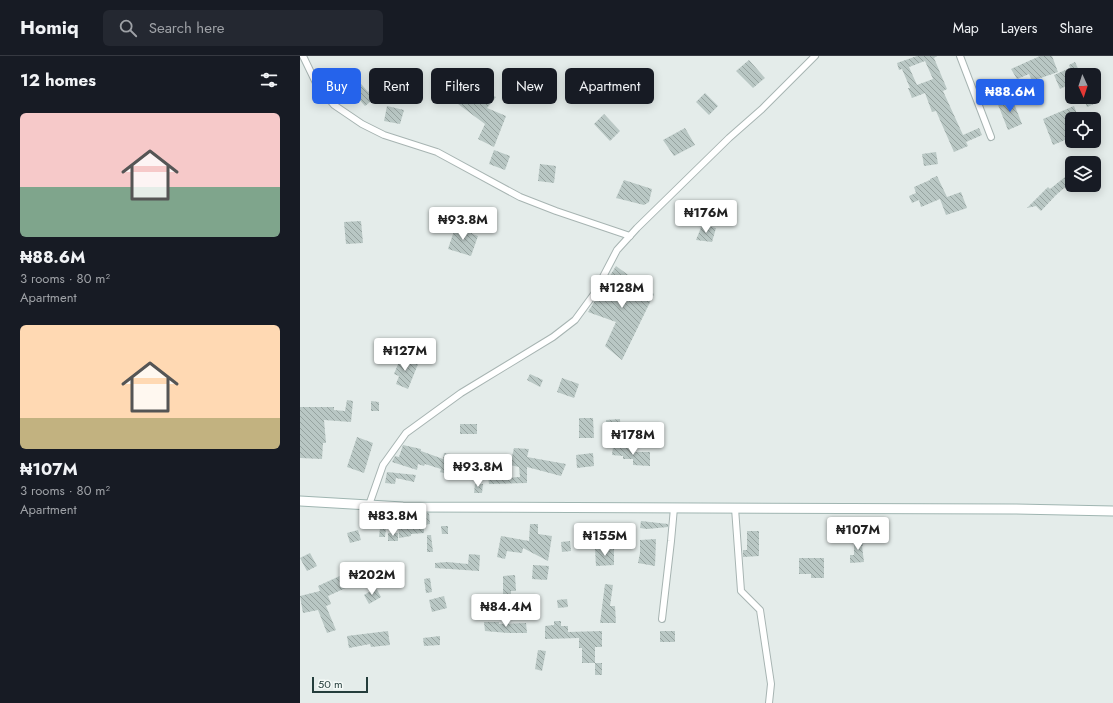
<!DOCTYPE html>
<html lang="en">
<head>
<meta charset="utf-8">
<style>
  :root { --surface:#171b24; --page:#242831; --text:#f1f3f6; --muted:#9ea1a6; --line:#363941; --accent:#2563eb }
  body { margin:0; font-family:Jost,sans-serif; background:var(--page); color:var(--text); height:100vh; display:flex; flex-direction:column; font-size:15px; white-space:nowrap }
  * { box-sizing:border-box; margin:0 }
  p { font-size:13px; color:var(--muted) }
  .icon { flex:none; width:22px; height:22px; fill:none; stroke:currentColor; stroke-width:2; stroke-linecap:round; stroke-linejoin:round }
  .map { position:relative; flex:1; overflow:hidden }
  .panel { display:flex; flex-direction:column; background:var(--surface); width:300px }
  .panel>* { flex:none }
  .guide { position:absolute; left:12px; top:12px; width:380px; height:36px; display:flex; gap:8px }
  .needle { width:26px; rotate:177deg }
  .controls { position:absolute; left:765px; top:12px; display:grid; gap:8px }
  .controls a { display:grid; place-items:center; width:36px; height:36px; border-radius:6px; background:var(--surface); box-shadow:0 2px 10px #0003; font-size:20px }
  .scale { position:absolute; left:12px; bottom:10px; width:56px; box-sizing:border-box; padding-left:4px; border:2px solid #243d3b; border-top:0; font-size:11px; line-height:14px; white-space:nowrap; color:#243d3b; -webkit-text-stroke:3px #f4f9f7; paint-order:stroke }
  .price { position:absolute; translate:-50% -34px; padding:0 9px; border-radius:4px; background:#fff; color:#222; font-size:13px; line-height:26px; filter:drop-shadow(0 1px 2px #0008) }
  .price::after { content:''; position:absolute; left:50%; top:24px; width:12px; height:9px; margin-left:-6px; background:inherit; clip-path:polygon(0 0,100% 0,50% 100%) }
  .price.active { background:var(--accent); color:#fff }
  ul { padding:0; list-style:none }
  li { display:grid; align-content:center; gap:8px; height:212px; padding:0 20px }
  li span { display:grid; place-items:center; height:124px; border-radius:6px; color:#555 }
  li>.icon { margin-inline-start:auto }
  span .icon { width:72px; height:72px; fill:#fffc; stroke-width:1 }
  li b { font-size:17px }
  h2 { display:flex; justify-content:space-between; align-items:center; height:48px; padding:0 20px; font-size:17px }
  .chip { padding:0 14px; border-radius:6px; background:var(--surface); box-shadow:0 2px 10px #0003; font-size:14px; line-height:36px }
  .chip.active { background:var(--accent); color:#fff }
  header { display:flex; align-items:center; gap:24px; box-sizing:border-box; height:56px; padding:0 20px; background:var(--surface); border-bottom:1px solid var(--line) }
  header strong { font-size:19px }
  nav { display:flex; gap:22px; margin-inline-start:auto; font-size:14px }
  .search { width:280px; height:36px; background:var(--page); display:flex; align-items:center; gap:10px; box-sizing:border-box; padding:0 14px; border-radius:6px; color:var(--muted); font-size:15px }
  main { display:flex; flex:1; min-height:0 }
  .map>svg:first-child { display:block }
  .building { fill:url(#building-back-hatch); fill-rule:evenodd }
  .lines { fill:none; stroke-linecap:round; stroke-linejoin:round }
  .minor-casing { stroke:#a7b4b2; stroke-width:8 }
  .secondary-casing { stroke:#9fb5b1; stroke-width:11 }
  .minor { stroke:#fff; stroke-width:6 }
  .secondary { stroke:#fff; stroke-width:9 }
</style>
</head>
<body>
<header>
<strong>Homiq</strong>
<div class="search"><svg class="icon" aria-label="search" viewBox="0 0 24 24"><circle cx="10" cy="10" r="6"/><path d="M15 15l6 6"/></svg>Search here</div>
<nav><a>Map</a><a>Layers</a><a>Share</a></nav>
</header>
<main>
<section class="panel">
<h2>12 homes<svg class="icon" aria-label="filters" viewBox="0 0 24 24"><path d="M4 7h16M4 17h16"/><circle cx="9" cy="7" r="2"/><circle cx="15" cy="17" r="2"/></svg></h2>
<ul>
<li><span style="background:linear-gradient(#f6c9c9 60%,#7fa58c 0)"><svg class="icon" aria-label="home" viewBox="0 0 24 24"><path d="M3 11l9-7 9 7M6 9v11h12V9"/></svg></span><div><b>₦88.6M</b><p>3 rooms · 80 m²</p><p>Apartment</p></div></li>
<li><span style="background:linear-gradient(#ffd9b3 75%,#c2b280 0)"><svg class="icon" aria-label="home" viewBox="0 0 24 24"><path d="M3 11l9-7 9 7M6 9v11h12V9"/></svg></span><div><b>₦107M</b><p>3 rooms · 80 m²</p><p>Apartment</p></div></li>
</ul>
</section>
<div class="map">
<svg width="813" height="647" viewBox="0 0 813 647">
  <defs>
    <pattern id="building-back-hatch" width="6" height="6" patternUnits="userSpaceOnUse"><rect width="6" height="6" fill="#b9c7c4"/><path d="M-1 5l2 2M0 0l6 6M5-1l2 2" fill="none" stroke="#96a3a0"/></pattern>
  </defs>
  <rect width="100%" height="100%" fill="#e4ecea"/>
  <g class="building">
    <path d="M 617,0 L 637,0 L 634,2 L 647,33 L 643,35 L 663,79 L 679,72 L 682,79 L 666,86 L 668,90 L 654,96 L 636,55 L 632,56 L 625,37 L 612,42 L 608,32 L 610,32 L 602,13 L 599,14 L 597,7 ZM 625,5 L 633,23 L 617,29 L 609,11 Z"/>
    <path d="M 740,0 L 752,0 L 758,16 L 732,25 L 729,18 L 717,23 L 711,13 Z"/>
    <path d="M 449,4 L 465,22 L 453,32 L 436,15 Z"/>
    <path d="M 775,6 L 781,19 L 772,19 L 772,27 L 760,33 L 754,19 L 770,12 L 769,9 Z"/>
    <path d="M 56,22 L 68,36 L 77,28 L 84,35 L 65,50 L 47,30 Z"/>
    <path d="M 160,27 L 196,41 L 187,52 L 206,60 L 194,91 L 178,83 L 185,68 L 154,45 Z"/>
    <path d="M 98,28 L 116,35 L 114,41 L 96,35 Z"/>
    <path d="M 405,37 L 418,50 L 409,59 L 396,46 Z"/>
    <path d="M 711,40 L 722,68 L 708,74 L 697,46 Z"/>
    <path d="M 783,41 L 790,41 L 794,48 L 787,51 Z"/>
    <path d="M 87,50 L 104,54 L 100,68 L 84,65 Z"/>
    <path d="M 774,50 L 779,63 L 772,63 L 772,81 L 753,89 L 743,63 Z"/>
    <path d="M 304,58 L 320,75 L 310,85 L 294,68 Z"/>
    <path d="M 385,72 L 395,89 L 374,100 L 363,84 Z"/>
    <path d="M 194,94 L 210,100 L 205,114 L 189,108 Z"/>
    <path d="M 636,96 L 638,108 L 624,110 L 622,98 Z"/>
    <path d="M 240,108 L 256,110 L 254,127 L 238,125 Z"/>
    <path d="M 637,120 L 647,141 L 661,136 L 667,152 L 646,159 L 640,143 L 621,151 L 619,144 L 612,147 L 609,140 L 616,137 L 614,131 L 630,124 L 630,123 Z"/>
    <path d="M 765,121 L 770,127 L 756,139 L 741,155 L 736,150 L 727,152 L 748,131 L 750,133 Z"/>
    <path d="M 324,124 L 352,133 L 349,146 L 344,149 L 316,142 Z"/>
    <path d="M 61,165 L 63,187 L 46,188 L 44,166 Z"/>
    <path d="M 156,169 L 173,175 L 172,178 L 178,180 L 171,200 L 148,193 Z"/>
    <path d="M 402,169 L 416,172 L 412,186 L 396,184 Z"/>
    <path d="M 316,210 L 354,238 L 322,304 L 305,290 L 316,266 L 288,256 Z"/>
    <path d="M 101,301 L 118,308 L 108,333 L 96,328 L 99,320 L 94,318 Z"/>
    <path d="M 230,318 L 243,324 L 240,331 L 227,324 Z"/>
    <path d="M 262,322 L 279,328 L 274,342 L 257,336 Z"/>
    <path d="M 47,344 L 53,345 L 51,366 L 24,364 L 26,387 L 23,387 L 22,403 L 0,402 L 0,351 L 34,351 L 34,354 L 45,355 Z"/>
    <path d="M 71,345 L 79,346 L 79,355 L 71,355 Z"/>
    <path d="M 279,362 L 293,362 L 294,382 L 279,382 Z"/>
    <path d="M 320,363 L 321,378 L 307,379 L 306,364 Z"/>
    <rect x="160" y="368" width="17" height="10"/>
    <path d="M 57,381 L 73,387 L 64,417 L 47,411 Z"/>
    <path d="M 103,389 L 121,393 L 121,395 L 143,403 L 144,397 L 151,398 L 150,405 L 152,406 L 147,418 L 140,416 L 141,413 L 125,408 L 124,410 L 118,408 L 117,414 L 92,406 L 95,400 L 99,401 Z"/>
    <path d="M 313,391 L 332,392 L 331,396 L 350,396 L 350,410 L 333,409 L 333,403 L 323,403 L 323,400 L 312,399 Z"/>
    <path d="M 214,392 L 229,393 L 227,401 L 266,408 L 261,420 L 227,411 L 227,427 L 189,428 L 188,421 L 205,419 L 205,422 L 220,421 L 219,411 L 210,409 Z"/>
    <path d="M 293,397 L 294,410 L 277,412 L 276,399 Z"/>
    <path d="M 87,416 L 116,419 L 114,426 L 96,422 L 95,428 L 85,427 Z"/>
    <path d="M 175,428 L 183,428 L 182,437 L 174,437 Z"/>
    <path d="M 129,457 L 130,468 L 124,469 L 124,477 L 111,478 L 111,480 L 99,482 L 98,461 Z"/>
    <path d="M 341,465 L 368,468 L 368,471 L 347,473 L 340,472 Z"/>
    <path d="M 230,468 L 238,468 L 238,478 L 252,480 L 248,505 L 223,492 L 222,497 L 207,495 L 205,503 L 197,501 L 201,480 L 229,485 Z"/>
    <path d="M 141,470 L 148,470 L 148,478 L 142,478 Z"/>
    <path d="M 80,472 L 86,472 L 85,481 L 79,481 Z"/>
    <path d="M 58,474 L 61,484 L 50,487 L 47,477 Z"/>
    <path d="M 447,475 L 459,475 L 459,500 L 443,501 L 443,494 L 447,494 Z"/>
    <rect x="88" y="477" width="10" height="8"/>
    <path d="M 127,479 L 131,479 L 133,496 L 127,496 Z"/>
    <path d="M 554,481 L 563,481 L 563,490 L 562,490 L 564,506 L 550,507 L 550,499 L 554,499 Z"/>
    <path d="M 356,483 L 355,510 L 338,507 L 340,497 L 340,484 Z"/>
    <path d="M 270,485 L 271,495 L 262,496 L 261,486 Z"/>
    <path d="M 314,492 L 314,509 L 296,510 L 295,493 Z"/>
    <path d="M 10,497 L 17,510 L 7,515 L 0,502 Z"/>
    <path d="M 169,498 L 180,499 L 179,515 L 135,512 L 135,507 L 147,506 L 168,508 Z"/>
    <path d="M 499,502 L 524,502 L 524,522 L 511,522 L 511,518 L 499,518 Z"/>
    <path d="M 233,509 L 249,510 L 247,524 L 232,523 Z"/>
    <path d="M 44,518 L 50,530 L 28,540 L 31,548 L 26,550 L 36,574 L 27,577 L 18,554 L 3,557 L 0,540 L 20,535 L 18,530 Z"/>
    <path d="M 215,519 L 216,535 L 211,535 L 211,540 L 203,540 L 203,520 Z"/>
    <path d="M 130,522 L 132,536 L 126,537 L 124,523 Z"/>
    <path d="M 305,528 L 313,529 L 310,550 L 315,550 L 316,567 L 300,567 Z"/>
    <path d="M 76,532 L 81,541 L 69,548 L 64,539 Z"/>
    <path d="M 144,540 L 147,552 L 132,556 L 129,544 Z"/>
    <path d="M 267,543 L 268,551 L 258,552 L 257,544 Z"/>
    <path d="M 254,565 L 261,565 L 261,570 L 268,570 L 268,576 L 302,575 L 302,591 L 295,591 L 295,607 L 282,607 L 282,592 L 279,592 L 279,582 L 245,583 L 245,570 L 254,569 Z"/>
    <path d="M 184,566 L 199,566 L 199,568 L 226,567 L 227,577 L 208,577 L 185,575 Z"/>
    <path d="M 88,575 L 90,589 L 71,591 L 70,588 L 49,592 L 47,580 Z"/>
    <rect x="360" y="575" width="15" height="11"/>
    <path d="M 140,580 L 140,589 L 124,590 L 123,582 Z"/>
    <path d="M 238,594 L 246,595 L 242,615 L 235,613 Z"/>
    <rect x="295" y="607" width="7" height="12"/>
  </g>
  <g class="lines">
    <defs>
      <g id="minor">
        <path d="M 3,0 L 17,29 L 34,49 L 62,68 L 84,79 L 137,96 L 220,141 L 256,155 L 330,180"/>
        <path d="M 660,0 L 691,81"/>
        <path d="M 69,449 L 83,409 L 106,377 L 161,337 L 253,281 L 275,264 L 294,238 L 317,194 L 337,172 L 429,82 L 462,53 L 515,0"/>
        <path d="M 435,452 L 441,535 L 460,554 L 471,628 L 469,647"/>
        <path d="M 362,563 L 371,485 L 374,452"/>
      </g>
      <path id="secondary" d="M 0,445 L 103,451 L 714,453 L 813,455"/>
    </defs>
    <use href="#minor" class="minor-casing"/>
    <use href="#secondary" class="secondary-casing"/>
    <use href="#minor" class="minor"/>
    <use href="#secondary" class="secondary"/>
  </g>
</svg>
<div class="controls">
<a><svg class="needle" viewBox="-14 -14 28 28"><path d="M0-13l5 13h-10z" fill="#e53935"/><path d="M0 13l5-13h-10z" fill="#9ea1a6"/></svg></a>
<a><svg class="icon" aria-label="locate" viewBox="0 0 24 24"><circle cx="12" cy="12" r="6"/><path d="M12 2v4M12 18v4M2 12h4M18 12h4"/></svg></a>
<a><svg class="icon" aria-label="layers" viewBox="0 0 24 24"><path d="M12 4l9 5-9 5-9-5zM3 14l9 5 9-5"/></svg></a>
</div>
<div class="scale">50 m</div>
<b class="price active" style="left:710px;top:57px">₦88.6M</b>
<b class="price" style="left:406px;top:178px">₦176M</b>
<b class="price" style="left:163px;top:185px">₦93.8M</b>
<b class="price" style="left:322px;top:253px">₦128M</b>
<b class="price" style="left:105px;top:316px">₦127M</b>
<b class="price" style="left:333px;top:400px">₦178M</b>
<b class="price" style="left:178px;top:432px">₦93.8M</b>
<b class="price" style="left:93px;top:481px">₦83.8M</b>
<b class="price" style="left:558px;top:495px">₦107M</b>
<b class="price" style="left:305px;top:501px">₦155M</b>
<b class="price" style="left:72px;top:540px">₦202M</b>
<b class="price" style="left:206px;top:572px">₦84.4M</b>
<div class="guide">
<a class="chip active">Buy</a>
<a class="chip">Rent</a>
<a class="chip">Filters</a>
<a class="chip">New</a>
<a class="chip">Apartment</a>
</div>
</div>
</main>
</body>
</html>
